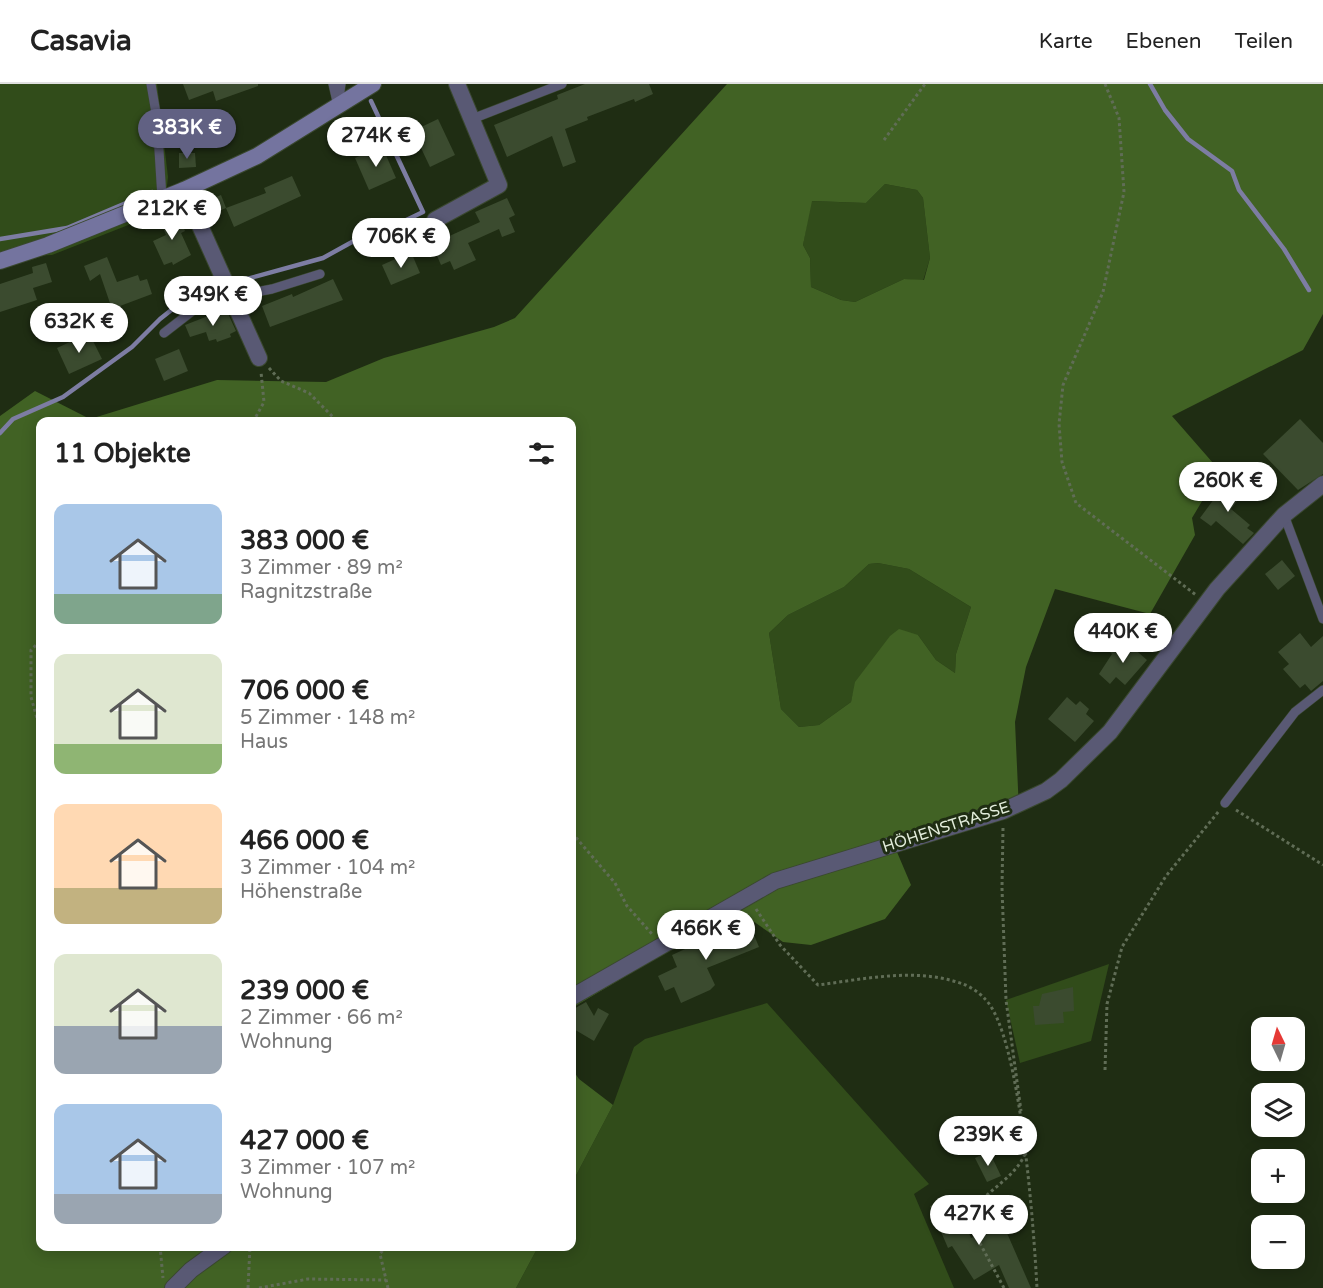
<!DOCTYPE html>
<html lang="de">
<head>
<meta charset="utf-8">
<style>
  :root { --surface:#fff; --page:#f2f2f2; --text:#222; --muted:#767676; --line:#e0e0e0; --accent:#616183 }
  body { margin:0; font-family:"Varela Round",sans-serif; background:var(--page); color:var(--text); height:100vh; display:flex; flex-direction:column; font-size:22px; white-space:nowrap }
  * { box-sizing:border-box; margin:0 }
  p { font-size:20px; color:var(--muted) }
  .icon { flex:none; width:33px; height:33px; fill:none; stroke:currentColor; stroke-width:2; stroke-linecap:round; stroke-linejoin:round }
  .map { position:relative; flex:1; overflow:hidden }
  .drawer { position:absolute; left:36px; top:333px; width:540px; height:834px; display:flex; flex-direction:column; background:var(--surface); border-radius:12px; box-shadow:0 3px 15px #0003 }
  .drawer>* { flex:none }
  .needle { width:39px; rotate:355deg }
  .buttons { position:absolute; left:1251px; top:933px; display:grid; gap:12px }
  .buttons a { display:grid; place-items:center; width:54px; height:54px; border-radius:12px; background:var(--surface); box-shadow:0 3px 15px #0003; font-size:30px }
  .price { position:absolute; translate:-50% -51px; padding:0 14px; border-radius:21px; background:#fff; color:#222; font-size:20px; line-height:39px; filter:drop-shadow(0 2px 3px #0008) }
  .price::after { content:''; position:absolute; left:50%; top:36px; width:18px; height:14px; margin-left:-9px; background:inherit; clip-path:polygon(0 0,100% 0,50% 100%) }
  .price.current { background:var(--accent); color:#fff }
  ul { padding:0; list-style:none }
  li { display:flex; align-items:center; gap:18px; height:150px; padding:0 18px }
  li span { display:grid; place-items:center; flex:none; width:168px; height:120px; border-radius:12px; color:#555 }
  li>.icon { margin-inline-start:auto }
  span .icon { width:72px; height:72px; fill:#fffc; stroke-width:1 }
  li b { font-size:26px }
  h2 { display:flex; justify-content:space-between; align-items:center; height:72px; padding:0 18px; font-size:26px }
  header { display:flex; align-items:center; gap:36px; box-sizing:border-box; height:84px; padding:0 30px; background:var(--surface); border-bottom:2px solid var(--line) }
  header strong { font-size:28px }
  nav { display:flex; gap:33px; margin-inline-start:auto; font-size:21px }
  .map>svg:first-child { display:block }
  .green { fill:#314c1a }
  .forest { fill:#416224; fill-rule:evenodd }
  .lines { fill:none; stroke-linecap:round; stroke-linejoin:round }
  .stream { stroke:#7d7da3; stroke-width:4.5 }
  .building { fill:#3b4b2f }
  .service-casing { stroke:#3a482f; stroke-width:10 }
  .minor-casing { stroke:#3a482f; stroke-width:18 }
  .secondary-casing { stroke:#3a482f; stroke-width:18 }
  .path { stroke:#606d56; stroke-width:3; stroke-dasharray:3 3; stroke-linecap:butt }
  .service { stroke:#595974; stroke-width:9 }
  .minor { stroke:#595974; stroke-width:16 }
  .secondary { stroke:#74749f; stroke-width:16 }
  .labels { text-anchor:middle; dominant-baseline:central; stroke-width:6; stroke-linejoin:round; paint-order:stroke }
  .street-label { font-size:16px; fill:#e2ecdb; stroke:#1f2d13 }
</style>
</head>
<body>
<header>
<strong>Casavia</strong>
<nav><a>Karte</a><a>Ebenen</a><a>Teilen</a></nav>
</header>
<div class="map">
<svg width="1323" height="1204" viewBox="0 0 1323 1204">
  <rect width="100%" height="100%" fill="#1f2d13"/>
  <g class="green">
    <path d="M 0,0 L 157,0 L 168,93 L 164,127 L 52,171 L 0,173 Z"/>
    <path d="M 885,100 L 917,106 L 923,114 L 930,174 L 923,197 L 904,195 L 855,218 L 841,216 L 811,203 L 810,174 L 803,161 L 811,117 L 866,119 Z"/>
    <path d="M 878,479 L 909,485 L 971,523 L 956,570 L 955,589 L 936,576 L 918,551 C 885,570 860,577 851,618 L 819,641 L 799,643 L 781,625 L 769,549 L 788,531 L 844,503 L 869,480 Z"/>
    <path d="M 1109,880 L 1091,957 L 1020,979 L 1006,916 Z"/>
    <path d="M 767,919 L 929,1100 L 914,1110 L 954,1204 L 516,1204 L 538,1163 L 572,1162 L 572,1099 L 613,1021 L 634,963 L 645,955 Z"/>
  </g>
  <g class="forest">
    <path d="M 727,0 L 1323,0 L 1323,230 L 1303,266 L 1172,332 L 1220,387 L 1192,434 L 1195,451 L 1150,530 L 1055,505 L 1026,583 L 1015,638 L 1019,727 L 894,761 L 911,801 L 885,835 L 811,861 L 783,858 L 737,826 L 572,924 L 572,338 L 40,338 L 40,1162 L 538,1163 L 516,1204 L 0,1204 L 0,332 L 35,307 L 90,335 L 217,296 L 326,298 L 384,274 L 494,243 L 515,234 ZM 885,100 L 917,106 L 923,114 L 930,174 L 924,196 L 904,195 L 855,218 L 841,216 L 811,203 L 810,174 L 803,161 L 812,117 L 866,119 ZM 878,479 L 909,485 L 971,523 L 956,570 L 955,589 L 936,576 L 918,551 L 899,545 L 890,552 L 855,598 L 851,618 L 819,641 L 799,643 L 781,625 L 769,549 L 788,531 L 844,503 L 869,480 Z"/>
    <path d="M 572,985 L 579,995 L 613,1021 L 572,1099 Z"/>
  </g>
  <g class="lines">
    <g class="stream">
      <path d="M 1150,0 L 1165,26 L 1188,55 L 1232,87 L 1239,106 L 1284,165 L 1309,206"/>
      <path d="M 0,155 L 67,144 L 152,108"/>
      <path d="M 236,198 L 323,174 L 352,158 L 375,151 L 423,128 L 371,17"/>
      <path d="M 0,349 L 13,335 L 63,313 L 132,263 L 160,235 L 184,216 L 215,200"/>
    </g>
  </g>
  <g class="building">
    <path d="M 183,0 L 258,0 L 258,2 L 216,17 L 213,7 L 189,16 Z"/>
    <path d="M 585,0 L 649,0 L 653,10 L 635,18 L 634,15 L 587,33 L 588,36 L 565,45 L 576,78 L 563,83 L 552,52 L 507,73 L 494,41 L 558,15 L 557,11 Z"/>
    <path d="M 438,35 L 455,71 L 430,83 L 413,47 Z"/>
    <path d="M 382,62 L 396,94 L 369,106 L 355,74 Z"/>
    <path d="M 179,69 L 195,69 L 196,83 L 179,84 Z"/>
    <path d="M 292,92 L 301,112 L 234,143 L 226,124 L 266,109 L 264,104 Z"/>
    <path d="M 221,111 L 226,124 L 207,132 L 202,119 Z"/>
    <path d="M 507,114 L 515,131 L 509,134 L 515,148 L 502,153 L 499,145 L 468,159 L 476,176 L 454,186 L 450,177 L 441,181 L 432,160 L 480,138 L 475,128 Z"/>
    <path d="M 177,129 L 185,147 L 181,149 L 191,171 L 173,181 L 172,178 L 164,181 L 153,157 L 166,151 L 160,137 Z"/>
    <path d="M 411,168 L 420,189 L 391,201 L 382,181 Z"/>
    <path d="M 107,173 L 117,198 L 138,191 L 140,197 L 147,195 L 152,210 L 112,225 L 100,190 L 90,197 L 84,182 Z"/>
    <path d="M 46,179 L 52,198 L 33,204 L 37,216 L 0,228 L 0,200 L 33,189 L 32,183 Z"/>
    <path d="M 333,195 L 343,216 L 270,243 L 262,222 L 292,210 L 293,213 Z"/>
    <path d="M 226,225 L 236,247 L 230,250 L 231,253 L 217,258 L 216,255 L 209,257 L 206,248 L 190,253 L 185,241 Z"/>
    <path d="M 89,249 L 102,275 L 69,290 L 57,264 Z"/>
    <path d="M 179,265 L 188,287 L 164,297 L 155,275 Z"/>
    <path d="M 1300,335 L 1323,359 L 1323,390 L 1298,406 L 1263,370 Z"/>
    <path d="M 1228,396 L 1244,408 L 1231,425 L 1250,441 L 1247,444 L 1254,449 L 1243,460 L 1216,437 L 1211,442 L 1200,434 Z"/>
    <path d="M 1282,476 L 1295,492 L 1278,506 L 1265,490 Z"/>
    <path d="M 1300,549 L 1311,563 L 1323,552 L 1323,597 L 1311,607 L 1305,600 L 1300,604 L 1283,585 L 1289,580 L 1278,568 Z"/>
    <path d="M 1124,556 L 1147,576 L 1125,601 L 1116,593 L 1110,600 L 1099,590 L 1112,570 L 1110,568 L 1120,557 L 1122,559 Z"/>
    <path d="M 1067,613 L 1076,621 L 1080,617 L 1089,625 L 1086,630 L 1094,637 L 1075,658 L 1048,635 Z"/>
    <path d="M 749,839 L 759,863 L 707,884 L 715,901 L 710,906 L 681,919 L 674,903 L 665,907 L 658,892 L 677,883 L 672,871 L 696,860 L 695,857 L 708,850 L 710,854 Z"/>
    <path d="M 1073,903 L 1074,927 L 1063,928 L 1064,939 L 1035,941 L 1033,922 L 1039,922 L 1042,910 Z"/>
    <path d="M 586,918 L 594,932 L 598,924 L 609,930 L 594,957 L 572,944 L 572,926 Z"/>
    <path d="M 989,1067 L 1001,1092 L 987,1098 L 975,1074 Z"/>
    <path d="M 954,1112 L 971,1154 L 1003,1140 L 1031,1204 L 1009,1204 L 999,1181 L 974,1196 L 952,1162 L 948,1164 L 930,1122 Z"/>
  </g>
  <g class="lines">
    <defs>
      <g id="service">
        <path d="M 151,0 L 157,35 L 162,114"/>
        <path d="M 333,0 L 338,22 L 341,0"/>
        <path d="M 472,35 L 562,0"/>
        <path d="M 164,249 L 204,218 L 272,205 L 320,190"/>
        <path d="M 1284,431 L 1323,535"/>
        <path d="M 1225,719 L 1295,628 L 1323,606"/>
      </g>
      <g id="minor">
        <path d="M 184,106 L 259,274"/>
        <path d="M 435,136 L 499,101 L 457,0"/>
        <path d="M 572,913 L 775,797 L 1003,727 L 1046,707 L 1061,696 L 1110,648 L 1217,505 L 1284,431 L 1323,400"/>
        <path d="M 173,1204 L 191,1186 L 224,1162"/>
      </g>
      <path id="secondary" d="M 0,177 L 48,161 L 184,106 L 257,72 L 373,0"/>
    </defs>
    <use href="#service" class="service-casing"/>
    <use href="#minor" class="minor-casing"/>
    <use href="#secondary" class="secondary-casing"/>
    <g class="path">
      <path d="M 1105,0 L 1119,34 L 1124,108 L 1103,208 L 1063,301 L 1059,340 L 1062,378 L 1076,419 L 1196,511"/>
      <path d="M 884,56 L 925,0"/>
      <path d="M 269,284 L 281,297 L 309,309 L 338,338"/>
      <path d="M 253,338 L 264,318 L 261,288"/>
      <path d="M 40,557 L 31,566 L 31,613 L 40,645"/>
      <path d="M 1236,726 L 1323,781"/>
      <path d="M 1003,744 L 1002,804 L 1006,916 L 1021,1027"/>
      <path d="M 572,749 L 615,799 L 627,822 L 652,850"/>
      <path d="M 756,825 L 780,861 L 818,901 C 865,895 916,883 963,900 C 969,902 980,909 985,915 C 1021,950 1034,1149 1037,1204"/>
      <path d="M 1105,986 L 1107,920 L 1122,863 L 1166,792 L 1219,727"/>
      <path d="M 160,1162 L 163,1194"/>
      <path d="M 386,1162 L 380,1170 L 388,1204"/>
      <path d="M 248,1204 L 250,1162"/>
      <path d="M 259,1204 L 308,1195 L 386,1196"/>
      <path d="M 1004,1204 L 968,1137 C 978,1109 1013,1098 1025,1070"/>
    </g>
    <use href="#service" class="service"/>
    <use href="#minor" class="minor"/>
    <use href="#secondary" class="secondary"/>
  </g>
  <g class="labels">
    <g class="street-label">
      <text transform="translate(946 743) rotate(-18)">HÖHENSTRASSE</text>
    </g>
  </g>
</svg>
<div class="buttons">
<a><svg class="needle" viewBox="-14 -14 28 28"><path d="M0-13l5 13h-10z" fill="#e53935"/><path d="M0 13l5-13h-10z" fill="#767676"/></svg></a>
<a><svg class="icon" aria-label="layers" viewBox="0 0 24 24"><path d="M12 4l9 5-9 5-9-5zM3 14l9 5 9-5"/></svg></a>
<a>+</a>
<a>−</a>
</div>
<b class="price current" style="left:187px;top:76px">383K €</b>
<b class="price" style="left:376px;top:84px">274K €</b>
<b class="price" style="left:172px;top:157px">212K €</b>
<b class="price" style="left:401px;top:185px">706K €</b>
<b class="price" style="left:213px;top:243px">349K €</b>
<b class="price" style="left:79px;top:270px">632K €</b>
<b class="price" style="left:1228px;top:429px">260K €</b>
<b class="price" style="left:1123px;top:580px">440K €</b>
<b class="price" style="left:706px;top:877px">466K €</b>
<b class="price" style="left:988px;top:1083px">239K €</b>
<b class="price" style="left:979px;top:1162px">427K €</b>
<section class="drawer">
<h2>11 Objekte<svg class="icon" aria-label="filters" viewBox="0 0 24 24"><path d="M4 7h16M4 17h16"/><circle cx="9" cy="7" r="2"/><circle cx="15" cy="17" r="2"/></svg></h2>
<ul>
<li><span style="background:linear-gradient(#a9c7e8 75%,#7fa58c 0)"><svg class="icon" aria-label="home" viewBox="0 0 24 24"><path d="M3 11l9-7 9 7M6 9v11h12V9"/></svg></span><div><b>383 000 €</b><p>3 Zimmer · 89 m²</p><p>Ragnitzstraße</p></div></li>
<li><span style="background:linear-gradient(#dfe7d0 75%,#8fb573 0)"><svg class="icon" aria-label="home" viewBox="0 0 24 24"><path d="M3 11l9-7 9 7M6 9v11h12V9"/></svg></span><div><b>706 000 €</b><p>5 Zimmer · 148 m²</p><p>Haus</p></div></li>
<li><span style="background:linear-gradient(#ffd9b3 70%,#c2b280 0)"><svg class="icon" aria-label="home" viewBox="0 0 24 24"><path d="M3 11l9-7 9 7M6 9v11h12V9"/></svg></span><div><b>466 000 €</b><p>3 Zimmer · 104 m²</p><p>Höhenstraße</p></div></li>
<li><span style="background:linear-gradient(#dfe7d0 60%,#9aa5b1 0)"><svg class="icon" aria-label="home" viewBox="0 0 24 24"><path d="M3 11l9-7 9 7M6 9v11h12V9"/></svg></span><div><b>239 000 €</b><p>2 Zimmer · 66 m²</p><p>Wohnung</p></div></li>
<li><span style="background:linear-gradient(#a9c7e8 75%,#9aa5b1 0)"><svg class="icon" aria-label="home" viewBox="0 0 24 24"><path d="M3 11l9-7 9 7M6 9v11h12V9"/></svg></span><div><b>427 000 €</b><p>3 Zimmer · 107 m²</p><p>Wohnung</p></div></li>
</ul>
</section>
</div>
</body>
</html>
